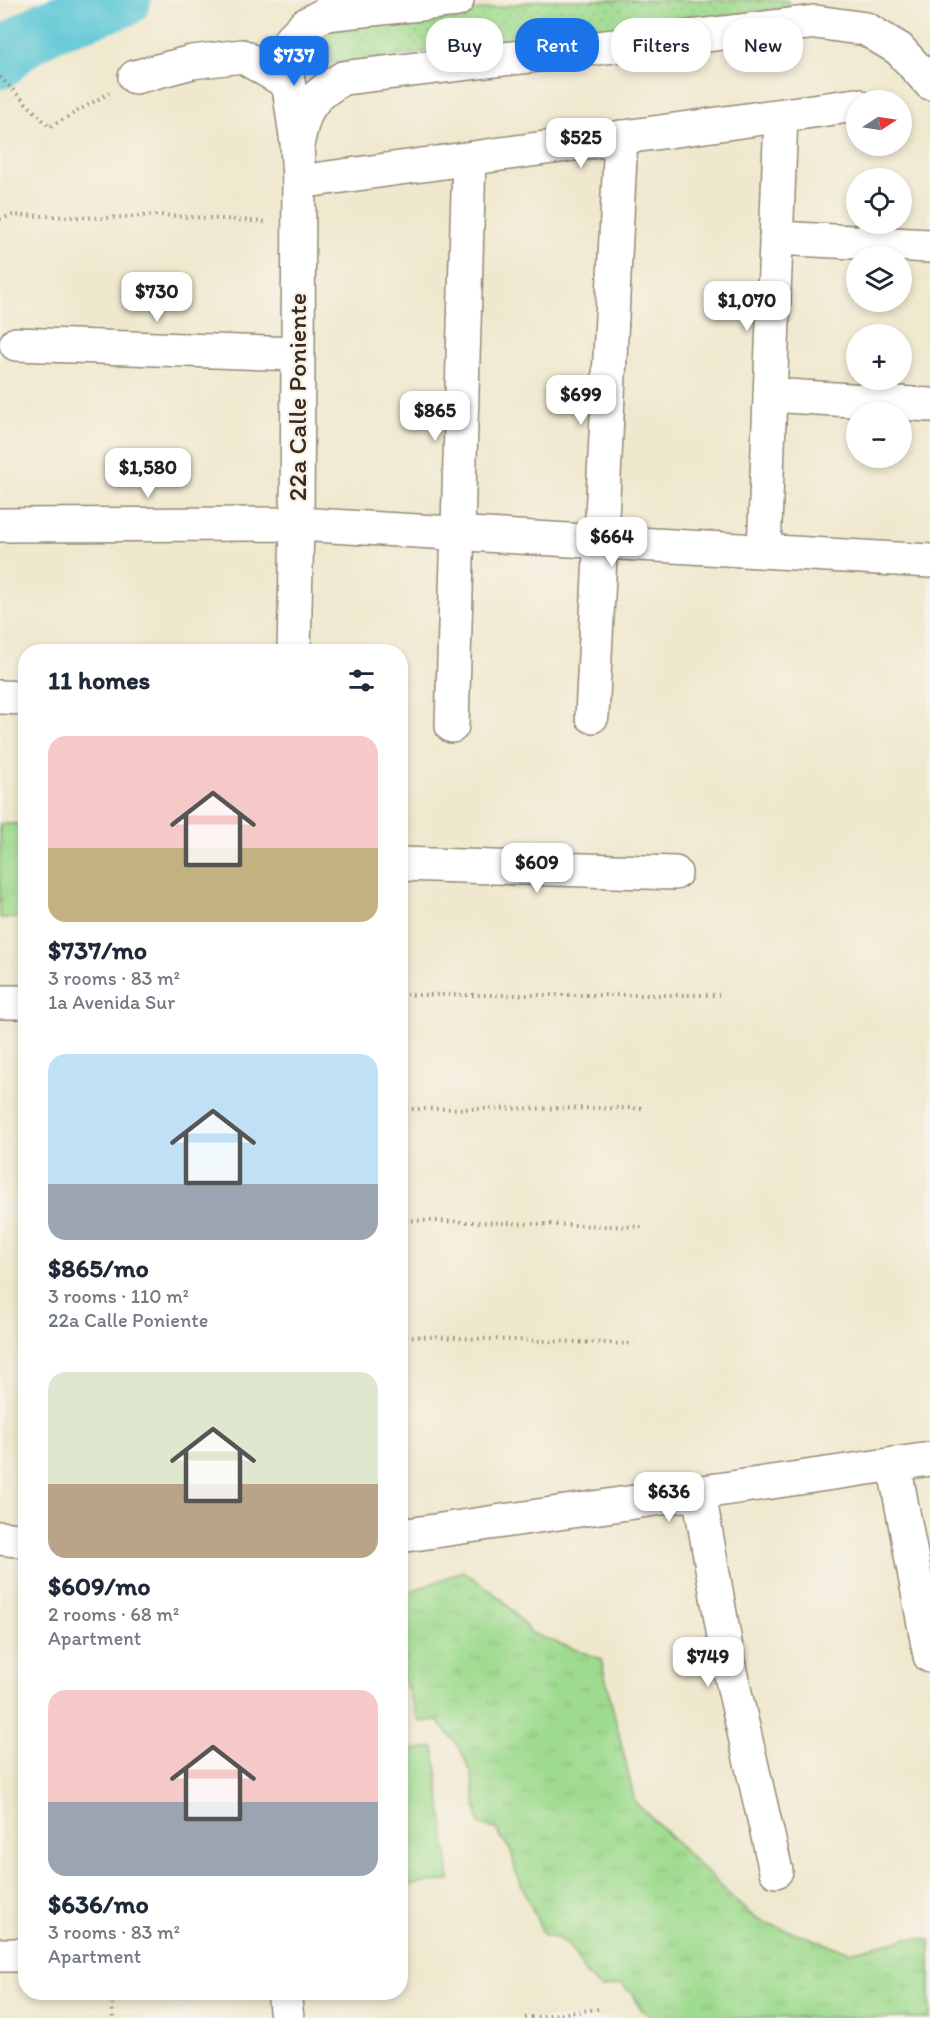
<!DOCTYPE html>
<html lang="en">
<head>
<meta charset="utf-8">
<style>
  :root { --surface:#fff; --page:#f2f2f3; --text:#1f2937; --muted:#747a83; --accent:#1a73e8 }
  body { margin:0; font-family:Itim,sans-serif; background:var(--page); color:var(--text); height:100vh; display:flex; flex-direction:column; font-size:22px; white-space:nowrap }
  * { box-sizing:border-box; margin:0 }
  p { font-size:20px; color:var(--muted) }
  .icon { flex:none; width:33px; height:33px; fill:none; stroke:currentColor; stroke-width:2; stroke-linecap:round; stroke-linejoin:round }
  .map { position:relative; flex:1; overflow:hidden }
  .sheet { position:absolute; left:18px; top:644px; width:390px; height:1356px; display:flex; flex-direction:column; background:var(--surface); border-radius:24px; box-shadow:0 3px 9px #0003 }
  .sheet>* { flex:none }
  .banner { position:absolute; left:426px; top:18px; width:414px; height:54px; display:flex; gap:12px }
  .needle { width:39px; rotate:78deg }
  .fabs { position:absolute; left:846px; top:90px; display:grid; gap:12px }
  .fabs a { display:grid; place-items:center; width:66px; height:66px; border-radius:50%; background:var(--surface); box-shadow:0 3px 9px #0003; font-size:30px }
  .price { position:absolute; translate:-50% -51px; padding:0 14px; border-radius:12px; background:#fff; color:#222; font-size:20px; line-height:39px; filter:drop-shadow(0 2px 3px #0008) }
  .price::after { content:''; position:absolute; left:50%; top:36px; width:18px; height:14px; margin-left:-9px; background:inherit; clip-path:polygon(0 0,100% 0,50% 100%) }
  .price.on { background:var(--accent); color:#fff }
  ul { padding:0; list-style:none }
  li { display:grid; align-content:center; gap:12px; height:318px; padding:0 30px }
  li span { display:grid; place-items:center; height:186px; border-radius:18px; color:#555 }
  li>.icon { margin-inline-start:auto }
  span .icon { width:108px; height:108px; fill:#fffc; stroke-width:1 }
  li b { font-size:26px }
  h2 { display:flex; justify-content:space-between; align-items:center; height:72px; padding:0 30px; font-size:26px }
  .chip { padding:0 21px; border-radius:24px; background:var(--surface); box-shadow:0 3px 9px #0003; font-size:21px; line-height:54px }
  .chip.on { background:var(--accent); color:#fff }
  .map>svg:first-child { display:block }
  .grass { fill:url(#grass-tufts); stroke:#6d8256; stroke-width:1.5 }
  .garden { fill:url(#garden-dots); stroke:#6d8256; stroke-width:1.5 }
  .pitch { fill:#9fdb8f; stroke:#6d8256; stroke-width:1.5 }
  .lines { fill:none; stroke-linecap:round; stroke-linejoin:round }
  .river { stroke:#5dc8d6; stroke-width:54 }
  .minor-casing { stroke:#958976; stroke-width:36 }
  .path { stroke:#958976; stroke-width:4; stroke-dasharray:1.5 4.5; stroke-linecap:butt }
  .minor { stroke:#fff; stroke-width:33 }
  .labels { text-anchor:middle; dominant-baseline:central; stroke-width:5; stroke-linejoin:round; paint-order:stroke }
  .street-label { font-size:26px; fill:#3b2a1e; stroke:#f7f3e8 }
</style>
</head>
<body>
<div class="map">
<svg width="930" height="2018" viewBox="0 0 930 2018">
  <defs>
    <pattern id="grass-tufts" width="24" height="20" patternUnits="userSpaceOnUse" patternTransform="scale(1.5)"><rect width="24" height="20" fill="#9fdb8f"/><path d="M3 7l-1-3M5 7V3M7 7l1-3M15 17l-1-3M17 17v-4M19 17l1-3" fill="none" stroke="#8abc7b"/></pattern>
    <pattern id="garden-dots" width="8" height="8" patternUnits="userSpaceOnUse" patternTransform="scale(1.5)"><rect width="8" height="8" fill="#9fdb8f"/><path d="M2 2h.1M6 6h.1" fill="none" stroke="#8abc7b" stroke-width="1.8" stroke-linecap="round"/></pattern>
  </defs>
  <rect width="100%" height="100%" fill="#f7f3e8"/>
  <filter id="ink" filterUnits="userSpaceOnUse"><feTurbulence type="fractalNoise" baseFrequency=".0167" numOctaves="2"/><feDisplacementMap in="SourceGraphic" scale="12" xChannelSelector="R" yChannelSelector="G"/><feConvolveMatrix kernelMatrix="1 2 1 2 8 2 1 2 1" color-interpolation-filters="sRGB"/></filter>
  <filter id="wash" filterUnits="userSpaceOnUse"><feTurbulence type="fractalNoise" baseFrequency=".008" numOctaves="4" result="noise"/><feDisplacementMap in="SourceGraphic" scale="24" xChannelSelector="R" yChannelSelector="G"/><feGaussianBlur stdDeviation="1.35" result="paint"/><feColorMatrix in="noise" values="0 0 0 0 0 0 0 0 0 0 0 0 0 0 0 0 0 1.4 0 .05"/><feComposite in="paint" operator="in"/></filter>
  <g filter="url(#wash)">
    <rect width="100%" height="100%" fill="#efe8ce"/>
    <path class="grass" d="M 463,1571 L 503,1600 L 531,1633 L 601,1659 L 635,1802 L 741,1906 L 758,1920 L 850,1952 L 908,1938 L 930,1939 L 930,2018 L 652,2018 L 639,2007 L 634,1995 L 621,1984 L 602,1988 C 571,1971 584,1941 544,1935 L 515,1870 L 512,1853 L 496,1829 L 479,1824 L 471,1772 L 459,1747 L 437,1720 L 419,1722 L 401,1672 L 401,1599 L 404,1594 Z"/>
    <path class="garden" d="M 542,0 L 787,0 L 791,7 L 349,62 C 324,64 296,64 310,31 L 450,15 Z"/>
    <g class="pitch">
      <rect x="0" y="824" width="25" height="94"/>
      <path d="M 434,1747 L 450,1880 L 401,1886 L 401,1751 Z"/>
    </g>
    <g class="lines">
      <path class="river" d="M 0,62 C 31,25 81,16 124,0"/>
    </g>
  </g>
  <g filter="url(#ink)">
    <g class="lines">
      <defs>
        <g id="minor">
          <path d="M 135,77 L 192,62 L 242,56 L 288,83"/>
          <path d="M 298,141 C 305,105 312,97 343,78 L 816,22 L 866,29 L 899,49 L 930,83"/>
          <path d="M 299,182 L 856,105"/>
          <path d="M 776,238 L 930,246"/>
          <path d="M 16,344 L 297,354"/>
          <path d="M 770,395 L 930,405"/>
          <path d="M 0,525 L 297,524 L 930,561"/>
          <path d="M 764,551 L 781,116"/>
          <path d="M 294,651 L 297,524 L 299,182 L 297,143 L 285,60 L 290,40 L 305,25 L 325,14 L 457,0"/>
          <path d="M 0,697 L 26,698"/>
          <path d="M 592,716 L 621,137"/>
          <path d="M 452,726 L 469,159"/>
          <path d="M 400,864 L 675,873"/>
          <path d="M 0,1002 L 26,1002"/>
          <path d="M 894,1464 L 930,1656"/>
          <path d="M 699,1493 L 730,1671 L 776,1871"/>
          <path d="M 400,1536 L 930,1459"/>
          <path d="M 0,1538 L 26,1541"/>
          <path d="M 0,1955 L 26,1955"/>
          <path d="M 284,1992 L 287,2018"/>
        </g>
      </defs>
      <use href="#minor" class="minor-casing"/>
      <g class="path">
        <path d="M 0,77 L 50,127 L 109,93"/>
        <path d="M 0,219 L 13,215 L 105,218 L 160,215 L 268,222"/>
        <path d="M 400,995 L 719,995"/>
        <path d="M 400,1109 L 644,1108"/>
        <path d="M 400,1220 L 642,1227"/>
        <path d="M 400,1336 L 634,1344"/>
        <path d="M 111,1992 L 113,2018"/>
        <path d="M 525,2018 L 599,2009"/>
      </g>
      <use href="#minor" class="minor"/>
    </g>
  </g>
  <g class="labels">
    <g class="street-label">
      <text transform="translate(297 397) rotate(-90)">22a Calle Poniente</text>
    </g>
  </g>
</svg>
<div class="fabs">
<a><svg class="needle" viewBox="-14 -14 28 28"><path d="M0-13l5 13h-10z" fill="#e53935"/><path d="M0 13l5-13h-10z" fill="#747a83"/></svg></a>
<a><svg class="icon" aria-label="locate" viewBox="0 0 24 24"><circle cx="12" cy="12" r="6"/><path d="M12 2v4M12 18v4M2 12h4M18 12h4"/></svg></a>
<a><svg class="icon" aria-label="layers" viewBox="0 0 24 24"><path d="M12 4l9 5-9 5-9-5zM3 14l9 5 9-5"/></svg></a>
<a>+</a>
<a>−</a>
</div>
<b class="price on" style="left:294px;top:87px">$737</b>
<b class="price" style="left:581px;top:169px">$525</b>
<b class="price" style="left:157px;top:323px">$730</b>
<b class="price" style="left:747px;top:332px">$1,070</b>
<b class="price" style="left:581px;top:426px">$699</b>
<b class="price" style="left:435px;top:442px">$865</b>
<b class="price" style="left:148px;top:499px">$1,580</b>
<b class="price" style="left:612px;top:568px">$664</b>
<b class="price" style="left:537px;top:894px">$609</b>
<b class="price" style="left:669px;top:1523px">$636</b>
<b class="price" style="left:708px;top:1688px">$749</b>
<div class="banner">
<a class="chip">Buy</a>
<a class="chip on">Rent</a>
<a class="chip">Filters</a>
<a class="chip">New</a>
</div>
<section class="sheet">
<h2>11 homes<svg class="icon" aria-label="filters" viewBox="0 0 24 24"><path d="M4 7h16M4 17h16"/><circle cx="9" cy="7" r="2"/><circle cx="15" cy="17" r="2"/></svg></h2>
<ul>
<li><span style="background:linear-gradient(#f6c9c9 60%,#c2b280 0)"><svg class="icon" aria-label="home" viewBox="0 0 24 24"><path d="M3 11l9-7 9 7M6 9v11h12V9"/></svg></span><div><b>$737/mo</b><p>3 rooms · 83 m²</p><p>1a Avenida Sur</p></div></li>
<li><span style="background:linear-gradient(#bfe0f5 70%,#9aa5b1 0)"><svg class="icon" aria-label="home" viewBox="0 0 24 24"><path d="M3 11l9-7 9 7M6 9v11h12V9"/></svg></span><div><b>$865/mo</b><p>3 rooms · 110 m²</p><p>22a Calle Poniente</p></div></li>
<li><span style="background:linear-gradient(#dfe7d0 60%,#b9a48a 0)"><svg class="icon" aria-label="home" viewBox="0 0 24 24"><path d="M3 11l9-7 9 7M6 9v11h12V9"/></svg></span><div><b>$609/mo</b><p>2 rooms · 68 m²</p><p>Apartment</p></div></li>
<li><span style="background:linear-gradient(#f6c9c9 60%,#9aa5b1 0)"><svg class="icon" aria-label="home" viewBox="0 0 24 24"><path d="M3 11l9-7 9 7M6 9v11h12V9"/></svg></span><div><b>$636/mo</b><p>3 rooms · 83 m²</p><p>Apartment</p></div></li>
</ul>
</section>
</div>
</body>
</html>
